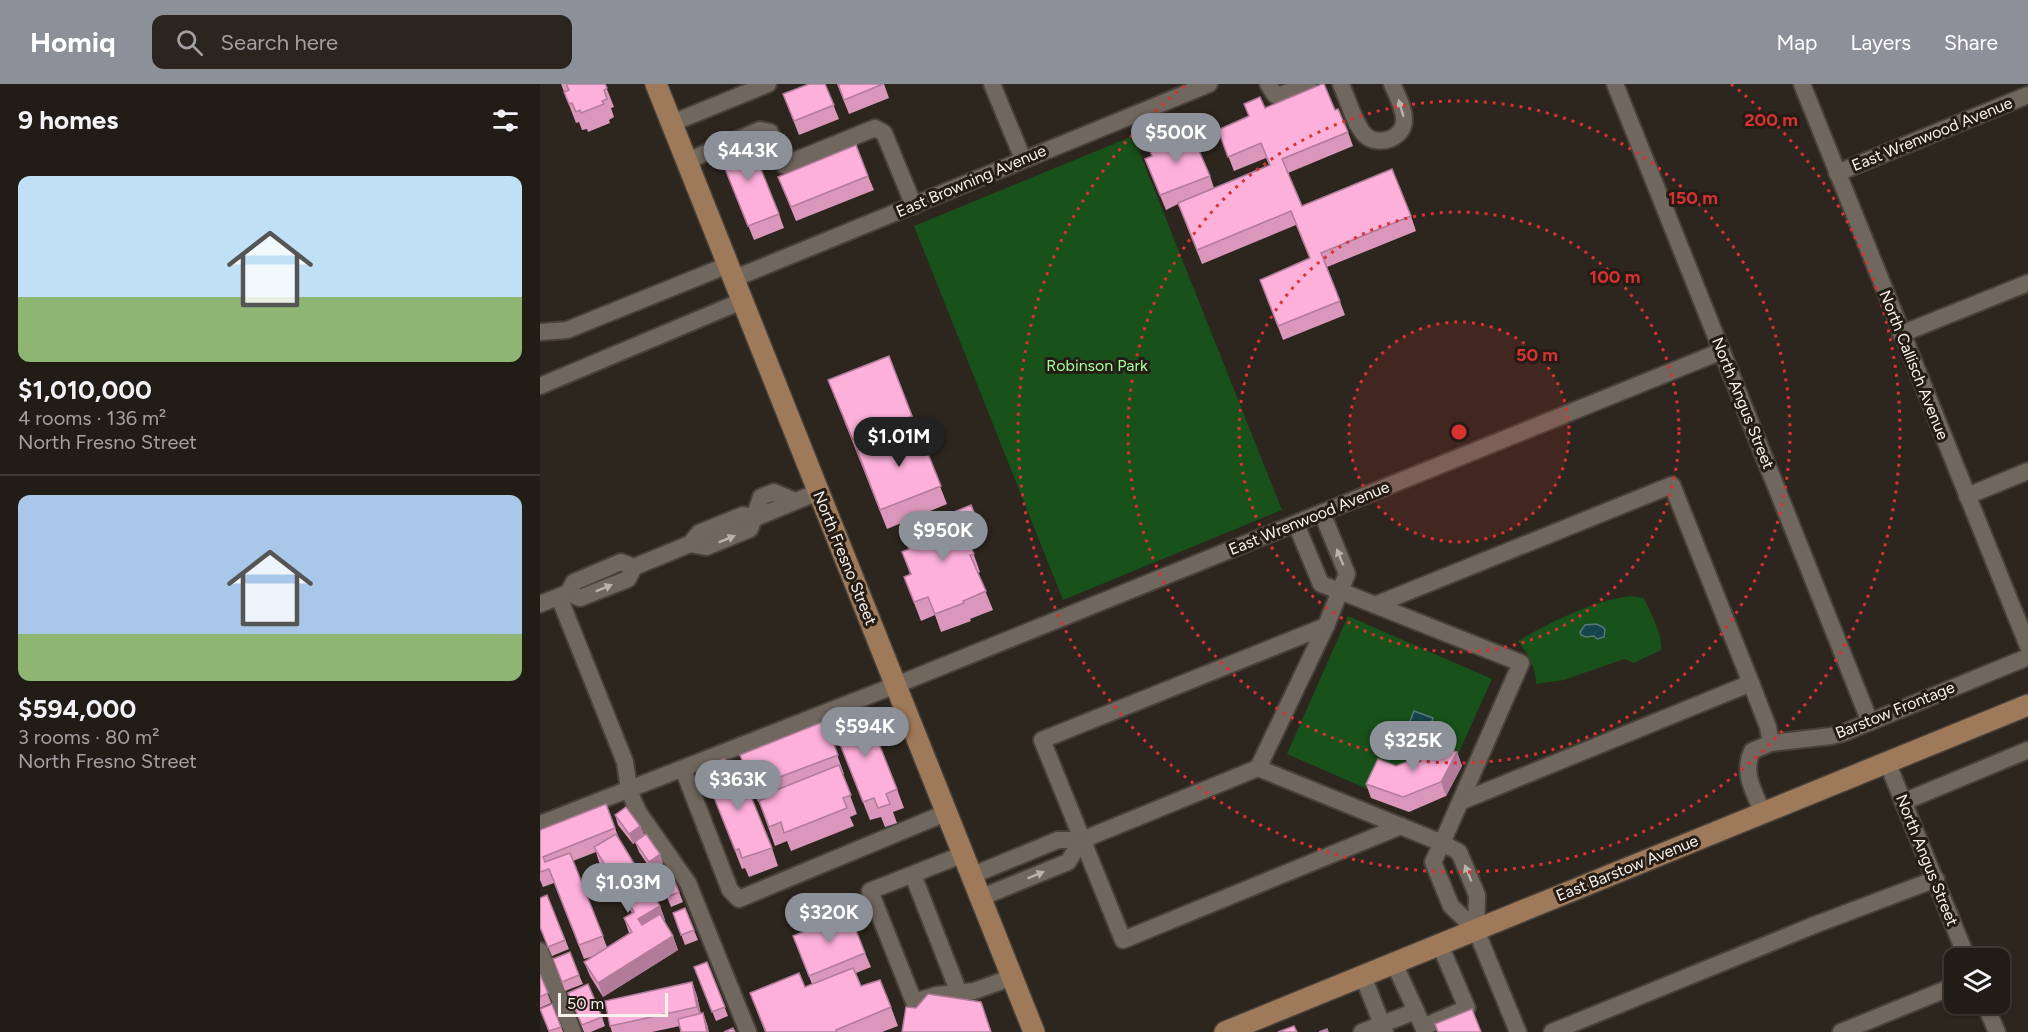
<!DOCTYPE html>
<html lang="en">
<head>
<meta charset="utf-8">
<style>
  :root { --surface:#221c16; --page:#2a251f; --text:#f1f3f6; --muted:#a2a1a1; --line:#3f3a35; --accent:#8c9099 }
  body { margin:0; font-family:Figtree,sans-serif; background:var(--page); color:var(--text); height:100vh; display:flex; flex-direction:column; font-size:22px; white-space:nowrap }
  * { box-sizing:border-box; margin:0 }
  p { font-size:20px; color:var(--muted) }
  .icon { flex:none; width:33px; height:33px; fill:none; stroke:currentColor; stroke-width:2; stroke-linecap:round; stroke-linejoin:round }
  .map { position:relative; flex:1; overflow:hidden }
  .sheet { display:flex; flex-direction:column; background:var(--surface); width:540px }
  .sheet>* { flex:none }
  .controls { position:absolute; left:1404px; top:864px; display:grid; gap:12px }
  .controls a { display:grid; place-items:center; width:66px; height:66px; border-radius:12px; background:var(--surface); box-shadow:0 2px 4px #0004,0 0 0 2px var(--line); font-size:30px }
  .scale { position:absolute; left:18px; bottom:15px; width:110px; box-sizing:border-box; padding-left:6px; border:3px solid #f7f2ed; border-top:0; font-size:16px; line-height:21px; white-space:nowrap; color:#f7f2ed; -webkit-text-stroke:4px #241c15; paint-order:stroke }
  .price { position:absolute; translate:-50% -51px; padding:0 14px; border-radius:21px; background:var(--accent); color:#fff; font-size:20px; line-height:39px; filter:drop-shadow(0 2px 3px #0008) }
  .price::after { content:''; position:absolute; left:50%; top:36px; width:18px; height:14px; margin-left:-9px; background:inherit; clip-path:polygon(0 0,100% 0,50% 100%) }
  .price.selected { background:#222; color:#fff }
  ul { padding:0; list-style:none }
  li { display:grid; align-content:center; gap:12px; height:318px; padding:0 18px }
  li+li { border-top:2px solid var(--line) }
  li span { display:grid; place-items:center; height:186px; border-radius:12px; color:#555 }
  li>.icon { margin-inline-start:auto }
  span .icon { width:108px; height:108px; fill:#fffc; stroke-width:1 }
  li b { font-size:26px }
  h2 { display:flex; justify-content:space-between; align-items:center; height:72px; padding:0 18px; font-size:26px }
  header { display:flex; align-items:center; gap:36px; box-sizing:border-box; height:84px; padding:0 30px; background:var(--accent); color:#fff }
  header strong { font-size:28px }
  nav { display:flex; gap:33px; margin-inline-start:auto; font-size:21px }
  .search { width:420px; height:54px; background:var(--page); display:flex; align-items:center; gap:15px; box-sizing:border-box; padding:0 21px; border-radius:12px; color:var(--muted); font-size:22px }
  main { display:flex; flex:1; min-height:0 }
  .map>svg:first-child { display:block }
  .green { fill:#185119 }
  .water { fill:#15444c; stroke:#59787c; stroke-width:1.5 }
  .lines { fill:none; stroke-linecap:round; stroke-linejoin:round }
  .minor-casing { stroke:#48413a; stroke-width:20 }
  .major-casing { stroke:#48413a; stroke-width:24 }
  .minor { stroke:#70675e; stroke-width:16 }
  .major { stroke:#9e7a5a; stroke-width:21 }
  .wall { fill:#da97bb; fill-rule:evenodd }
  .shaded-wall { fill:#b17b99 }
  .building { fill:#fdb0da; stroke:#b17b99; stroke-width:1.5 }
  .oneway { fill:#bab3ad }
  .ring { fill:none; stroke:#d83232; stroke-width:3; stroke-dasharray:3 6 }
  .labels { text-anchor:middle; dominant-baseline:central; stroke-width:6; stroke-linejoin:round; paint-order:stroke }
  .street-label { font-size:16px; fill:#f7f2ed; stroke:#241c15 }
  .park-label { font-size:16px; fill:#a1ff9c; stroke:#241c15 }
  .centre { fill:#d83232; stroke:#241c15; stroke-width:3 }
  .ring-label { font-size:18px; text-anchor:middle; font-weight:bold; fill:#d83232; stroke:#241c15; stroke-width:6; stroke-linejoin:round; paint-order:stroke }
</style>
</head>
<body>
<header>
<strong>Homiq</strong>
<div class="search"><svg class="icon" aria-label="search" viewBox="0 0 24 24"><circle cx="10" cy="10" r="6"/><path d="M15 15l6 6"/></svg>Search here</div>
<nav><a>Map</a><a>Layers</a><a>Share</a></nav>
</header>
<main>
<section class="sheet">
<h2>9 homes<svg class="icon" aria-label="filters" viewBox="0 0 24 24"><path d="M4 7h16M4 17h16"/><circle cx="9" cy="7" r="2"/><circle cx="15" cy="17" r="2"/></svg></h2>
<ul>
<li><span style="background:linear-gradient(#bfe0f5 65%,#8fb573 0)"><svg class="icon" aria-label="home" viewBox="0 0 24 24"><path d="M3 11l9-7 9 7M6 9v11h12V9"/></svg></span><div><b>$1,010,000</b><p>4 rooms · 136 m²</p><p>North Fresno Street</p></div></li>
<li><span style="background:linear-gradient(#a9c7e8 75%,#8fb573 0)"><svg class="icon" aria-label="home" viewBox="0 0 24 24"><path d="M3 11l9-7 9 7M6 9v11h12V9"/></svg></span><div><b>$594,000</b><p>3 rooms · 80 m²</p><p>North Fresno Street</p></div></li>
</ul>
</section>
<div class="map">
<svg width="1488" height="948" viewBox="0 0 1488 948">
  <rect width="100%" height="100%" fill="#2d261e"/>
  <g class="green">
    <path d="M 593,52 L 742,426 L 523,516 L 374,142 Z"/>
    <path d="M 1091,512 L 1104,514 C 1109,526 1124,553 1121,566 L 1094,579 L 1084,575 L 1024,596 L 996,600 C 996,584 988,570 978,557 C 1013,537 1051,517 1091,512 Z"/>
    <path d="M 808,532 L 952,595 L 915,677 L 832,707 L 747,670 Z"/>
  </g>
  <g class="water">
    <path d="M 1056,540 L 1063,543 L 1065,546 L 1064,553 L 1057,555 L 1054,552 L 1046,553 L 1041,551 L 1040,548 L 1045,541 Z"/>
    <path d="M 874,627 L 893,634 L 879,673 L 859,666 Z"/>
  </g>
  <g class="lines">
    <defs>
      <g id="minor">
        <path d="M 452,0 L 483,75"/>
        <path d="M 728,0 L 735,11 L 743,10 L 768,0"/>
        <path d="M 801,0 C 807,14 815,41 825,51 C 838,63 864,55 864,36 C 864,24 857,11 852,0"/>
        <path d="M 1075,0 L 1330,638"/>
        <path d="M 1262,0 L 1488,562"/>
        <path d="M 132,39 L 228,0"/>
        <path d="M 147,77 L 220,46 L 230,48 L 244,81 L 335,44 L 344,49 L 374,122"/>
        <path d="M 1297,89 L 1488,11"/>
        <path d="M 193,195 L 669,0"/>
        <path d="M 0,248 L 27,246 L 188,181"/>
        <path d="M 1361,250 L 1488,199"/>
        <path d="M 0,302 L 202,217"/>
        <path d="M 1427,412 L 1488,387"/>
        <path d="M 756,440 L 781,500 L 800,507 L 807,490 L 782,429"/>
        <path d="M 150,460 L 166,463 L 210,445 L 221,413 L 234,408 L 255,417"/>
        <path d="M 800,507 L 981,579 L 902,759 L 718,684 L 786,542 Z"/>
        <path d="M 28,509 L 40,514 L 88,495 L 94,483 L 150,460 L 159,449 L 203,431 L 215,434 L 278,408"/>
        <path d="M 19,513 L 85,678 L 89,705 L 93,716 L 99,729 L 148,799 L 208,948"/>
        <path d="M 0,520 L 28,509 L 34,498 L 81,478 L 94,483"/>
        <path d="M 835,521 L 1132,401 L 1211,599 L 922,717"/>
        <path d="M 786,542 L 502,656 L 583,856 L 861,742"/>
        <path d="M 1211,599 L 1228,643 L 1231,659"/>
        <path d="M 1347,678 L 1427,874"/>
        <path d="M 143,685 L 190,806 L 199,815 L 408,728"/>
        <path d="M 1363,718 L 1488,666"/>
        <path d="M 1223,729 C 1214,708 1202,689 1212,667 L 1231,659 L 1291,652 L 1303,649 L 1488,573"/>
        <path d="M 0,740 L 356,601 L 1182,267"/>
        <path d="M 424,770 L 330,807 L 374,918 L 397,911 L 434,907 L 473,893"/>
        <path d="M 373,791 L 419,909"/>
        <path d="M 433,791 L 518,756 L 542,756 L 718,684"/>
        <path d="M 442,813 L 528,778 L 542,756"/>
        <path d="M 936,846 L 937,811 L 919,768 L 902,759 L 893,778 L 911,822 L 936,846 L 978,948"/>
        <path d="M 0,867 L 33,948"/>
        <path d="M 823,892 L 845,948"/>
        <path d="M 1445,920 L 1457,948"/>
        <path d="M 876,927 L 883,943 L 927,924 L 900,861"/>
        <path d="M 822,948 L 876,927 L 854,879"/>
        <path d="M 1012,948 L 1277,840 L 1396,795"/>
        <path d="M 1301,948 L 1414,902"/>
      </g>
      <g id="major">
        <path d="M 116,0 L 494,948"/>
        <path d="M 685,948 L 1488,621"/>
      </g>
    </defs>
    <use href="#minor" class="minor-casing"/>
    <use href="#major" class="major-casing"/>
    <use href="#minor" class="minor"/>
    <use href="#major" class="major"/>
  </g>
  <g class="wall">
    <path d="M 21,0 L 65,0 L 74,23 L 71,24 L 74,33 L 69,36 L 70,39 L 48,48 L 47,45 L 42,46 L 39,38 L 36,39 Z"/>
    <path d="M 285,0 L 299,35 L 259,51 L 243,10 Z"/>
    <path d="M 297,0 L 344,0 L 349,14 L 309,30 Z"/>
    <path d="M 704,20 L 725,24 L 795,26 L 808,48 L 813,62 L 748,89 L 762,122 L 871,132 L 876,147 L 787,183 L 805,231 L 743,256 L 720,196 L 770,175 L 756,141 L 662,180 L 638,120 L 626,126 L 605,75 L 612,72 L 639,55 L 648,58 L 670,92 L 674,104 L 729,81 L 726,74 L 694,87 L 678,46 L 709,33 Z"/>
    <path d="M 177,65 L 239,130 L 244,144 L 214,156 Z"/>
    <path d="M 328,92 L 334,106 L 256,137 L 238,93 Z"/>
    <path d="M 349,272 L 407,420 L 347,445 L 288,296 Z"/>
    <path d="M 437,435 L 444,454 L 430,460 L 440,488 L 438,489 L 453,526 L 430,535 L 431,537 L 401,548 L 395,531 L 381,537 L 364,493 L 370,490 L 362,468 L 369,465 L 373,454 L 370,446 Z"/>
    <path d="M 316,636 L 357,705 L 364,724 L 353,728 L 357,739 L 345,743 L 341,733 L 330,736 L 294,645 Z"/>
    <path d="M 285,637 L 304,690 L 302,690 L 317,730 L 310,733 L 314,742 L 251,767 L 247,757 L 235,762 L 219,718 L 218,718 L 200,671 Z"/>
    <path d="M 917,668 L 922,682 L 906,712 L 869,728 L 831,714 L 826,700 L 856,682 Z"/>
    <path d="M 189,686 L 232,764 L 238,782 L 209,793 L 205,784 L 202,785 L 167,696 Z"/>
    <path d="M 66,720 L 80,757 L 120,822 L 125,836 L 124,837 L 133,852 L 138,866 L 63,913 L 50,892 L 44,878 L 54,872 L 44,875 L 14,799 L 3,803 L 0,796 L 0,746 ZM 56,768 L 59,778 L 92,829 L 84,834 L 89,849 L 67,863 L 33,777 Z"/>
    <path d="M 75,731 L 100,742 L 104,751 L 93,760 L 78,741 Z"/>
    <path d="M 95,758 L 123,779 L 112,787 L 99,768 Z"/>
    <path d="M 118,791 L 139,808 L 143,818 L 131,823 Z"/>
    <path d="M 7,811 L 29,865 L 12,872 L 0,844 Z"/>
    <path d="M 145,824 L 158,856 L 145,861 L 133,829 Z"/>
    <path d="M 253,852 L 325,869 L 331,883 L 316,889 L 321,902 L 351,923 L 358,942 L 342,948 L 225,948 L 210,909 L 265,903 L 272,900 Z"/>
    <path d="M 13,875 L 39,891 L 43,900 L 25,907 Z"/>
    <path d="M 167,878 L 188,932 L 176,937 L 154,883 Z"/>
    <path d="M 0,890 L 11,919 L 0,924 Z"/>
    <path d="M 152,898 L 157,912 L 161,930 L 163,929 L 168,943 L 140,942 L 112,948 L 72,948 L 70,942 Z"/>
    <path d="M 28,909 L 62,933 L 65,942 L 51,948 L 44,948 Z"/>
    <path d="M 12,920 L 23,948 L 9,948 L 0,925 Z"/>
  </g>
  <g class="shaded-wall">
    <path d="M 917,668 L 922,682 L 906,712 L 901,698 Z"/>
    <path d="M 100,742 L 104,751 L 93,760 L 89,750 Z"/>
    <path d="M 120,770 L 123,779 L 112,787 L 109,778 Z"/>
    <path d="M 120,822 L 125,836 L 103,849 L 98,835 Z"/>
    <path d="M 133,852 L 138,866 L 63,913 L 58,899 Z"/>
    <path d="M 152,898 L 157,912 L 162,938 L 157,923 Z"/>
    <path d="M 163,929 L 168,943 L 169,948 L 167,948 Z"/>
  </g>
  <g class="building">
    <path d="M 26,0 L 65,0 L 67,4 L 64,6 L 67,15 L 62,17 L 64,20 L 41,29 L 40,26 L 36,28 L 32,19 L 29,20 L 24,8 L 29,6 Z"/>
    <path d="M 269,0 L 285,0 L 294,21 L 254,37 L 243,10 Z"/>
    <path d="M 298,0 L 343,0 L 304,16 Z"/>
    <path d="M 782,0 L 784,0 L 795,26 L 798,25 L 808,48 L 742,75 L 762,122 L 852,85 L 871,132 L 781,169 L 800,217 L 738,242 L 720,196 L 770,174 L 751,127 L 657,166 L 638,119 L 730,81 L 721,59 L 688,73 L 678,46 L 709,32 L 704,20 L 720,13 L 725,24 Z"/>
    <path d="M 637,49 L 639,55 L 646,52 L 648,58 L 654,55 L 670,92 L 620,111 L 605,75 L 612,72 L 610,67 L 616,66 L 613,58 Z"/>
    <path d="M 208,53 L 239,130 L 208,142 L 177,65 Z"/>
    <path d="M 316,61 L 328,92 L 251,123 L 238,93 Z"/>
    <path d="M 349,272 L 372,332 L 313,356 L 288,296 Z"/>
    <path d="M 377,342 L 401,402 L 340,426 L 317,366 Z"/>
    <path d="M 431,421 L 437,435 L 422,442 L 434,470 L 430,471 L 446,507 L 423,517 L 424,519 L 395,530 L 388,513 L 374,518 L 364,493 L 371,490 L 362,468 L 369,465 L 366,457 L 374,454 L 370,446 Z"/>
    <path d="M 312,625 L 316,636 L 328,632 L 357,705 L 346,710 L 350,720 L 338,724 L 334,714 L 323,718 L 294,645 L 298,643 L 295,636 L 302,633 L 301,629 Z"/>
    <path d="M 285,637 L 298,671 L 221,700 L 219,696 L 211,700 L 200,671 Z"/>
    <path d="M 889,656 L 917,668 L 901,698 L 863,713 L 826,700 L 838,675 L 856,682 L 881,672 Z"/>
    <path d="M 184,675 L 189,686 L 199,683 L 232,764 L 202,774 L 199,765 L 195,766 L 167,696 L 177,692 L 173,680 Z"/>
    <path d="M 299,681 L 311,711 L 303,714 L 307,724 L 244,749 L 241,738 L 229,743 L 219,717 L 225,714 L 224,711 Z"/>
    <path d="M 66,720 L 75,744 L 3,773 L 5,778 L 30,769 L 63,852 L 39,861 L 9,785 L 0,788 L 0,746 Z"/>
    <path d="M 86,723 L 100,742 L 89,750 L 75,731 Z"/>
    <path d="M 76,750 L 120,822 L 98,835 L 102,841 L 120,830 L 133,852 L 58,899 L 44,878 L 92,848 L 84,834 L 94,828 L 54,763 Z"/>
    <path d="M 106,750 L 120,770 L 109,778 L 95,758 Z"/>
    <path d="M 130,786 L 139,808 L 127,813 L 118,791 Z"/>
    <path d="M 7,811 L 25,856 L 8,863 L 0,843 L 0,814 Z"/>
    <path d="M 145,824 L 154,846 L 141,851 L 133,829 Z"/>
    <path d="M 309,829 L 325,869 L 269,892 L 253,852 Z"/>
    <path d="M 30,868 L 39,891 L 22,898 L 13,875 Z"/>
    <path d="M 167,878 L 185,923 L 172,928 L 154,883 Z"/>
    <path d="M 313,884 L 321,902 L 340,896 L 351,923 L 296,946 L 297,948 L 226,948 L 210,909 L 259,889 L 265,903 Z"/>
    <path d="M 0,890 L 8,909 L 0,913 Z"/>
    <path d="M 152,898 L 157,923 L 70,942 L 65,917 Z"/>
    <path d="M 48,900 L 62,933 L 42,941 L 28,909 Z"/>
    <path d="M 388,910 L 441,918 L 451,948 L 362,948 L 366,923 L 376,924 Z"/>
    <path d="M 12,920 L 21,943 L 9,947 L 0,925 Z"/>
    <path d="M 932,925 L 941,948 L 898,948 L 895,940 Z"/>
    <path d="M 163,929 L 167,948 L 141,948 L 138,935 Z"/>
    <path d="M 754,942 L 757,948 L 738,948 Z"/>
    <path d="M 193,944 L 195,948 L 184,948 Z"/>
    <path d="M 787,945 L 788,948 L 779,948 Z"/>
  </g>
  <defs><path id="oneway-solid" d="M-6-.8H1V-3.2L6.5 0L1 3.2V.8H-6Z" transform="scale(1.5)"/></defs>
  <g class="oneway">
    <use href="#oneway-solid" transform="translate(861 24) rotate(-107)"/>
    <use href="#oneway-solid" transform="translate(187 455) rotate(-22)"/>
    <use href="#oneway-solid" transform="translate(800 473) rotate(-112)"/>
    <use href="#oneway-solid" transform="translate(64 504) rotate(-22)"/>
    <use href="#oneway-solid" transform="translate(928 789) rotate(-112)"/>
    <use href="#oneway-solid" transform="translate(496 791) rotate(-22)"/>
  </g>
  <circle cx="919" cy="348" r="110" fill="#d83232" fill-opacity=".12"/>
  <g class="ring">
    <circle cx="919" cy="348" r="110"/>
    <circle cx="919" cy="348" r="220"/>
    <circle cx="919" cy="348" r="331"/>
    <path d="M1191 0A441 441 0 1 1 647 0"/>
  </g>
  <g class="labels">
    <g class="street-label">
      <text transform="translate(1392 50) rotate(-22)">East Wrenwood Avenue</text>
      <text transform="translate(431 97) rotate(-23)">East Browning Avenue</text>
      <text transform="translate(1374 281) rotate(68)">North Callisch Avenue</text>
      <text transform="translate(1203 319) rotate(68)">North Angus Street</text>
      <text transform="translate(769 434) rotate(-22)">East Wrenwood Avenue</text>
      <text transform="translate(305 474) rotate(68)">North Fresno Street</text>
      <text transform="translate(1355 626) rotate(-22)">Barstow Frontage</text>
      <text transform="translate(1387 776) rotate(68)">North Angus Street</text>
      <text transform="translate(1087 784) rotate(-22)">East Barstow Avenue</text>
    </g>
    <g class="park-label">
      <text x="557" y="281">Robinson Park</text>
    </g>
  </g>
  <circle cx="919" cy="348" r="9" class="centre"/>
  <g class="ring-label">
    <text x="1231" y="42">200 m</text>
    <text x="1153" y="120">150 m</text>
    <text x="1075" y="199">100 m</text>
    <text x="997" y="277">50 m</text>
  </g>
</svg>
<div class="controls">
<a><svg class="icon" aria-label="layers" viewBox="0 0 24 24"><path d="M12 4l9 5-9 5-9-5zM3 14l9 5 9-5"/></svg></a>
</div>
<div class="scale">50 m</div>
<b class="price" style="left:636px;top:80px">$500K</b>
<b class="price" style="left:208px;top:98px">$443K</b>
<b class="price selected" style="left:359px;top:384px">$1.01M</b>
<b class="price" style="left:403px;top:478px">$950K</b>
<b class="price" style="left:325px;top:674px">$594K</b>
<b class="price" style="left:873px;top:688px">$325K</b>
<b class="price" style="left:198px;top:727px">$363K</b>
<b class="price" style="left:88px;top:830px">$1.03M</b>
<b class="price" style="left:289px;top:860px">$320K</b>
</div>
</main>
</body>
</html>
